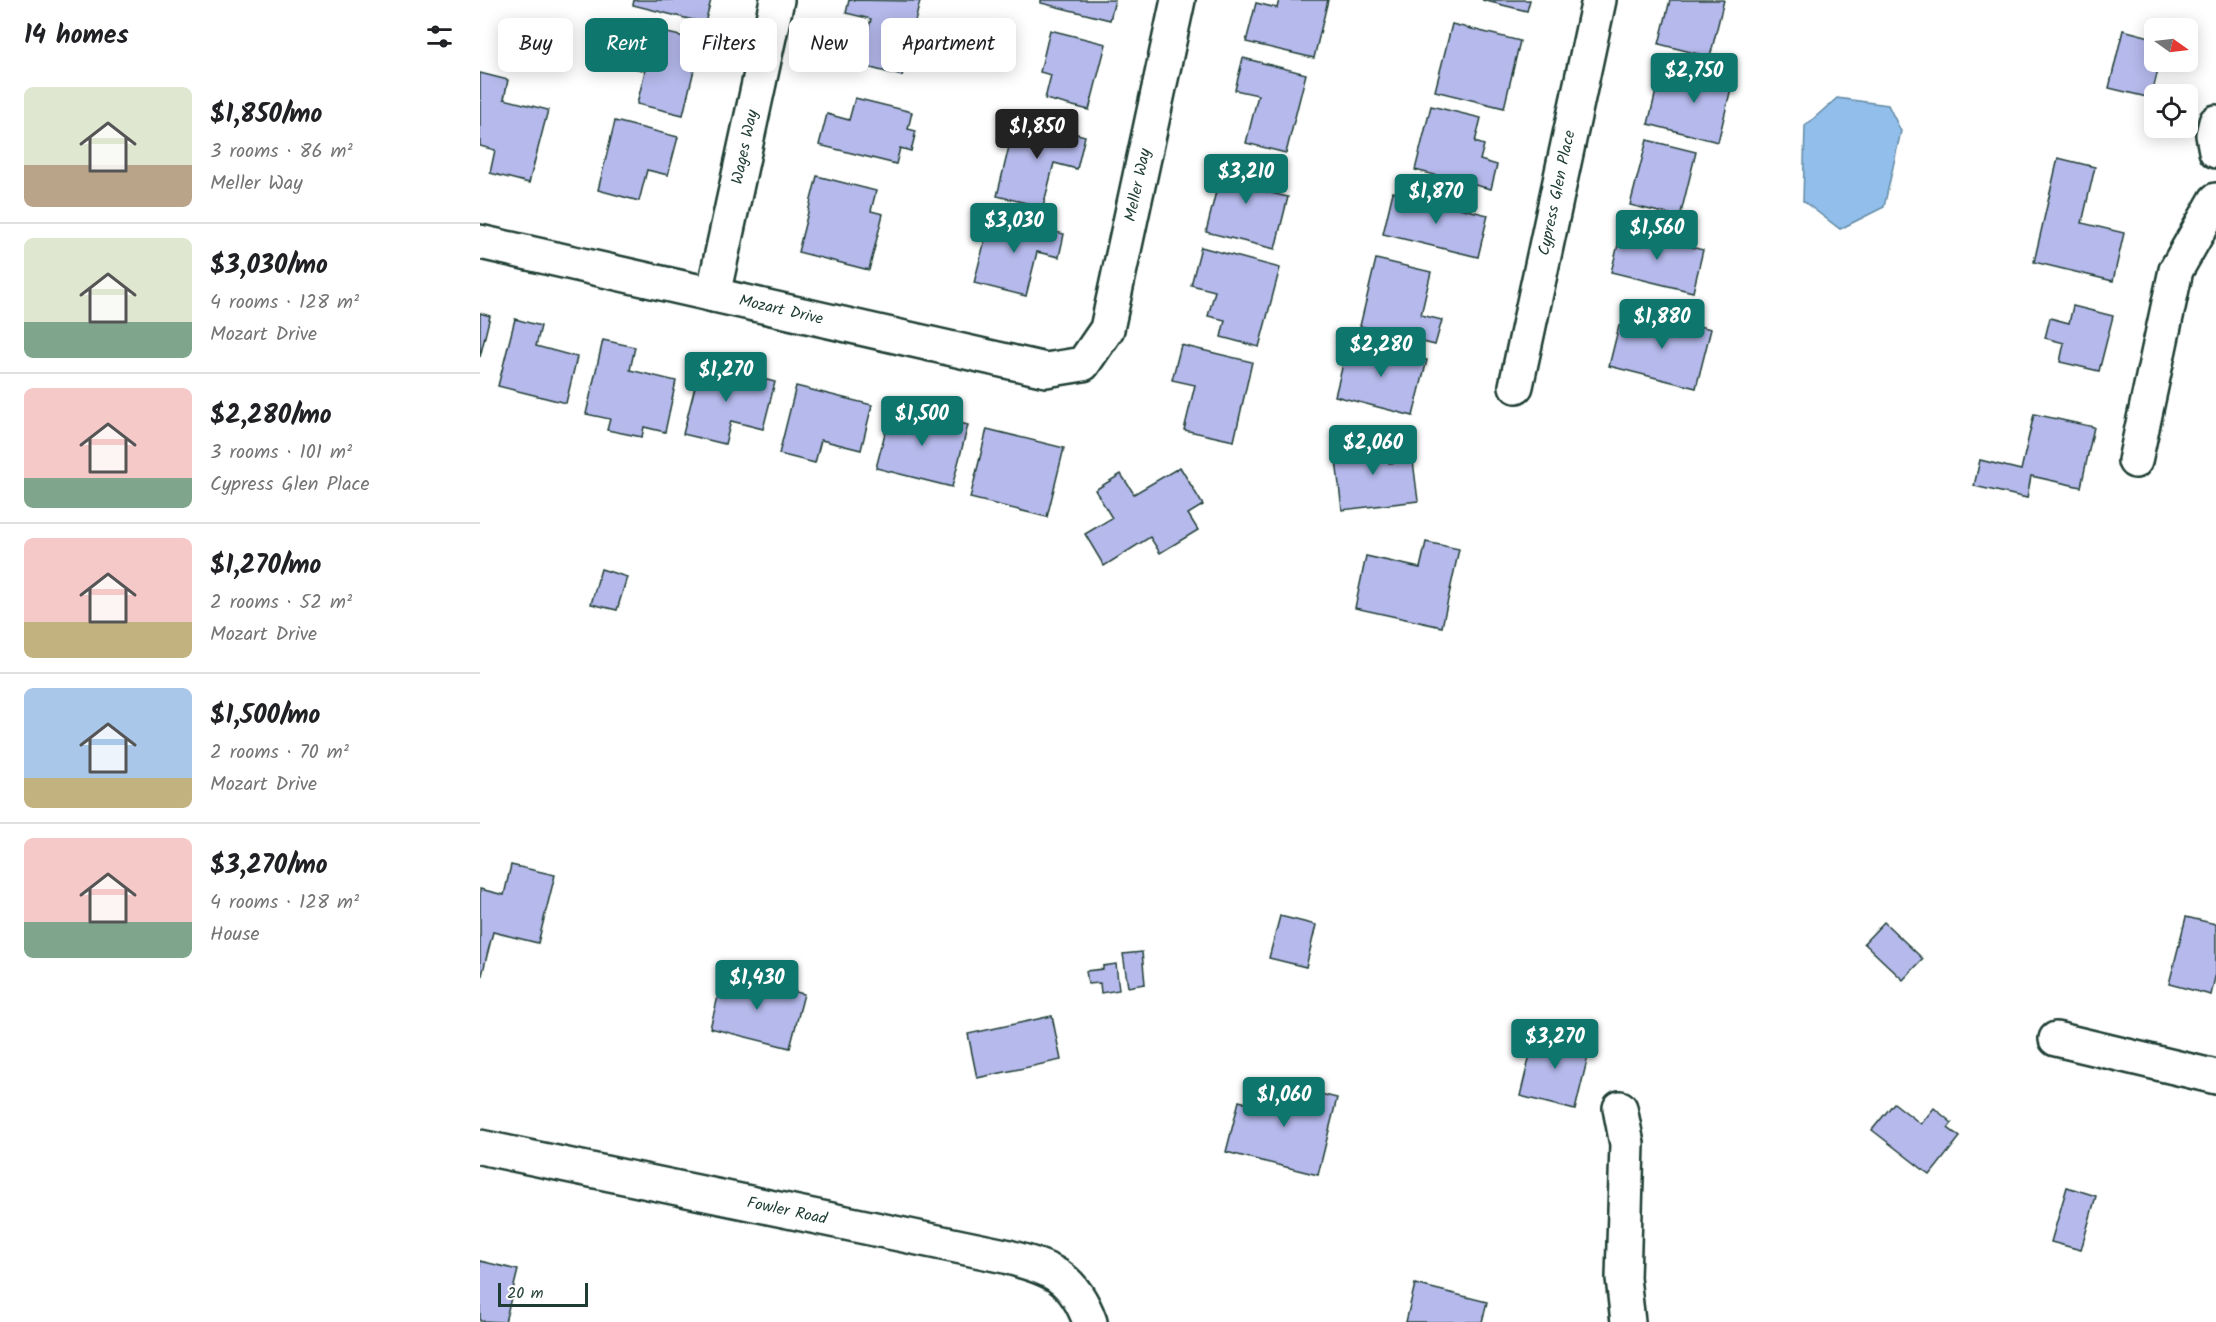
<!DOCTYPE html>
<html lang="en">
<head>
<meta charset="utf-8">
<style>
  :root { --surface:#fff; --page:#f2f2f2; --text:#202124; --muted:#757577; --line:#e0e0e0; --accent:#0f766e }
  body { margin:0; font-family:Kalam,sans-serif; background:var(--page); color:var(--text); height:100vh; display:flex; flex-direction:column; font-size:22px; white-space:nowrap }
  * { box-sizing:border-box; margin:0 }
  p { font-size:20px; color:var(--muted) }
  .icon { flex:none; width:33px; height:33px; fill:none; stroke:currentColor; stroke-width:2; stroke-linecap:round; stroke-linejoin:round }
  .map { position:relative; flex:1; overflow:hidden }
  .panel { display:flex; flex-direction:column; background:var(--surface); width:480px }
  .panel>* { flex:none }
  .hud { position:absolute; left:18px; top:18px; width:570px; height:54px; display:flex; gap:12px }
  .needle { width:39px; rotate:104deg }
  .fabs { position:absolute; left:1664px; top:18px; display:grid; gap:12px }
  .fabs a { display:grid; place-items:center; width:54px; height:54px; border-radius:9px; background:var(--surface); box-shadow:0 3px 15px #0003; font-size:30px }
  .scale { position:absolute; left:18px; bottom:15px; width:90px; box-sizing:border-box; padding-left:6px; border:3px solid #1f3d34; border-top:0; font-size:16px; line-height:21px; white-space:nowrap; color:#1f3d34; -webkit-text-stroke:4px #fff; paint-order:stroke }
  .price { position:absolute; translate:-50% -51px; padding:0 14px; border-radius:6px; background:var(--accent); color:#fff; font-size:20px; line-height:39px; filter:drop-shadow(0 2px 3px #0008) }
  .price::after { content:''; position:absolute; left:50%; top:36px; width:18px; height:14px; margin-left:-9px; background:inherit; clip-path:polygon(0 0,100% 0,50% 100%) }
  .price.current { background:#222; color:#fff }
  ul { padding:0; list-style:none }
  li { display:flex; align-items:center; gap:18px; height:150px; padding:0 24px }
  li+li { border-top:2px solid var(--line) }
  li span { display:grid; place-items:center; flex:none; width:168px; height:120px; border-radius:9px; color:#555 }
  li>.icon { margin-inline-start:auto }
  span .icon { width:72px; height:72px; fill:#fffc; stroke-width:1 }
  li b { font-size:26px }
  h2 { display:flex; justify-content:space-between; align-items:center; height:72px; padding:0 24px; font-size:26px }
  .chip { padding:0 21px; border-radius:9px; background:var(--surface); box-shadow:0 3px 15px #0003; font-size:21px; line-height:54px }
  .chip.current { background:var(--accent); color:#fff }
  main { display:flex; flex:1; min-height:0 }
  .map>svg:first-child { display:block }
  .water { fill:#91beeb; stroke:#638aa2; stroke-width:1.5 }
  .building { fill:#b5b9eb; stroke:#1f3d34; stroke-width:1.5 }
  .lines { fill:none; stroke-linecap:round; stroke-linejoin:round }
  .minor-casing { stroke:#1f3d34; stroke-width:38 }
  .minor { stroke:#fff; stroke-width:33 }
  .labels { text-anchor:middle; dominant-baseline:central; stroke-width:4.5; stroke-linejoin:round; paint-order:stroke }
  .street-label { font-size:16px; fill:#1f3d34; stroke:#fff }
</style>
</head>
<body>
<main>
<section class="panel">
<h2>14 homes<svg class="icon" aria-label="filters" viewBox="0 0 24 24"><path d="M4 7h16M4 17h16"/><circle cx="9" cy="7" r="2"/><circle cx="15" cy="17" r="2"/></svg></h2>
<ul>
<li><span style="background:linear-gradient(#dfe7d0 65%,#b9a48a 0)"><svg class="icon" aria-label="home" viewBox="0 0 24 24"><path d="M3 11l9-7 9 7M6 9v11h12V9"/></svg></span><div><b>$1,850/mo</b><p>3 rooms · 86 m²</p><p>Meller Way</p></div></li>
<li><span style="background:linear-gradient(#dfe7d0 70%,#7fa58c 0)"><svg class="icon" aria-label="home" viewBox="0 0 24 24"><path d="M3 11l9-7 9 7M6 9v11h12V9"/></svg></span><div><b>$3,030/mo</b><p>4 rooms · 128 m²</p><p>Mozart Drive</p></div></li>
<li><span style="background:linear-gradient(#f6c9c9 75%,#7fa58c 0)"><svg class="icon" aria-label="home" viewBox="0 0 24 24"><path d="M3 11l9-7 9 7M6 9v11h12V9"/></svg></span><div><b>$2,280/mo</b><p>3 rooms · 101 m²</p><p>Cypress Glen Place</p></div></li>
<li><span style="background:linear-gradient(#f6c9c9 70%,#c2b280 0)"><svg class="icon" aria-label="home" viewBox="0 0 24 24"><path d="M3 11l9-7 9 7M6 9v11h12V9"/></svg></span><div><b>$1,270/mo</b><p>2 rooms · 52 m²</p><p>Mozart Drive</p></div></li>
<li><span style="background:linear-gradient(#a9c7e8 75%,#c2b280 0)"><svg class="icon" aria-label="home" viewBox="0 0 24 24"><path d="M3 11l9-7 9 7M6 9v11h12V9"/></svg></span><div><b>$1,500/mo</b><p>2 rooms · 70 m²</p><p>Mozart Drive</p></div></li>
<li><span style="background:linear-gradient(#f6c9c9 70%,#7fa58c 0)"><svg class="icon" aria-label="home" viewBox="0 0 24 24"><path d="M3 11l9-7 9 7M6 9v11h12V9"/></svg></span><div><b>$3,270/mo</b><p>4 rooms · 128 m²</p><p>House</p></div></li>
</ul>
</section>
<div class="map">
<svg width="1736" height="1322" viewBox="0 0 1736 1322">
  <rect width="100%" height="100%" fill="#fff"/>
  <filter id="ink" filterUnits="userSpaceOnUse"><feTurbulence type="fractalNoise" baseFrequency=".0167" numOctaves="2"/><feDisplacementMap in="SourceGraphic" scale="12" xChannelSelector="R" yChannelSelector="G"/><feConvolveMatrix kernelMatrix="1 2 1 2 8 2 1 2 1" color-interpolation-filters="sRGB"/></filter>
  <g filter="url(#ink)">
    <path class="water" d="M 1357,98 L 1408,105 L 1421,131 L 1404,207 L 1360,229 L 1323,201 L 1325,126 Z"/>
    <g class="building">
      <path d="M 154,0 L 231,0 L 225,23 L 153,5 Z"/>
      <path d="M 369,0 L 440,1 L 422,76 L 379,65 L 391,19 L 366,13 Z"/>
      <path d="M 561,0 L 635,0 L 630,20 L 561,3 Z"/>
      <path d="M 799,0 L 848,0 L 834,58 L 766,42 L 776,3 L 797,8 Z"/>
      <path d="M 1002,0 L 1050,0 L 1047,11 Z"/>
      <path d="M 1190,0 L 1244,0 L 1230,57 L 1179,44 Z"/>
      <path d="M 146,23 L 221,41 L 203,115 L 157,104 L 165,71 L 136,63 Z"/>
      <path d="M 972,24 L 1040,41 L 1024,108 L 955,91 Z"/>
      <path d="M 570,30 L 626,44 L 609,110 L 565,99 L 571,75 L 560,72 Z"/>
      <path d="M 1643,30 L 1674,38 L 1674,62 L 1680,62 L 1671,98 L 1629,88 Z"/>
      <path d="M 763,58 L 826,74 L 806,153 L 766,143 L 778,95 L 755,90 Z"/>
      <path d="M 1205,64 L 1254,76 L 1238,142 L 1168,124 L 1178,83 L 1199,89 Z"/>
      <path d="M 0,73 L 28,80 L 24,99 L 68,110 L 49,183 L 10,173 L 15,150 L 0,146 Z"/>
      <path d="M 375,98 L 432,112 L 428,129 L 436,131 L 431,151 L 420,148 L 416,164 L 339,145 L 347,114 L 369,120 Z"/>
      <path d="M 951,106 L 1001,118 L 995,142 L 1004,145 L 1000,160 L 1017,165 L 1011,189 L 935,170 Z"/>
      <path d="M 536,118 L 605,136 L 597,169 L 574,163 L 563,207 L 517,196 Z"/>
      <path d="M 135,121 L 198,137 L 188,175 L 167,170 L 159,201 L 118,190 Z"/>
      <path d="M 1167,140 L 1216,152 L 1200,217 L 1150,205 Z"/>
      <path d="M 745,155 L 789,166 L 783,191 L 808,197 L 795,249 L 726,232 Z"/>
      <path d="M 1578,158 L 1615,167 L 1602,223 L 1644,233 L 1633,281 L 1554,262 Z"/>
      <path d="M 337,176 L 396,191 L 391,211 L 403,214 L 389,270 L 318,252 Z"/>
      <path d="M 913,192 L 1008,215 L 998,257 L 903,234 Z"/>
      <path d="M 511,216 L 584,234 L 579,257 L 557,252 L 546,296 L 494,283 Z"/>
      <path d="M 1142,229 L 1223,250 L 1213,292 L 1131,272 Z"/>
      <path d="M 721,247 L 800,268 L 779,347 L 741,337 L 745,320 L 728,316 L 735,291 L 711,285 Z"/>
      <path d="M 896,259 L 951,272 L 941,315 L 962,320 L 955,345 L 880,326 Z"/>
      <path d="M 1593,306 L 1633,316 L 1619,371 L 1580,362 L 1584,343 L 1565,338 L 1570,318 L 1589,323 Z"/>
      <path d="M 0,313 L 10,316 L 0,357 Z"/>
      <path d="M 1166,313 L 1231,329 L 1216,388 L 1129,366 L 1139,326 L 1162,331 Z"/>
      <path d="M 35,319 L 61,326 L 56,346 L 97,357 L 86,403 L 18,386 Z"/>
      <path d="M 123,340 L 155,347 L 150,370 L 196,381 L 185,432 L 164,427 L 162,437 L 127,430 L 130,419 L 106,414 Z"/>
      <path d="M 869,340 L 947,360 L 933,416 L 855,396 Z"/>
      <path d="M 701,345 L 772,362 L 754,441 L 704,430 L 715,385 L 692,380 Z"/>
      <path d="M 221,363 L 295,382 L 283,429 L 251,421 L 245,444 L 203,434 Z"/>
      <path d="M 316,386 L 392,405 L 381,450 L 341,440 L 335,463 L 299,454 Z"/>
      <path d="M 412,406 L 488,425 L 472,487 L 396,468 Z"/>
      <path d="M 1554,414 L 1614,427 L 1601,487 L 1551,476 L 1547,498 L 1494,486 L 1500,460 L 1541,470 Z"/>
      <path d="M 507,429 L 584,448 L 567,517 L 490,498 Z"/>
      <path d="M 905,438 L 909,463 L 933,461 L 938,501 L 862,510 L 854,444 Z"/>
      <path d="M 700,467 L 723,505 L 708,514 L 718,530 L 680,553 L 670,537 L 624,566 L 605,534 L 632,518 L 615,490 L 641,474 L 654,494 Z"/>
      <path d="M 946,542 L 979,549 L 962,627 L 875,608 L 886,556 L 940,568 Z"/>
      <path d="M 121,569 L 147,577 L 137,610 L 111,604 Z"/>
      <path d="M 31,865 L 75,875 L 58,943 L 13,932 L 0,983 L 0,889 L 24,895 Z"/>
      <path d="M 800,916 L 836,925 L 826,967 L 789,958 Z"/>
      <path d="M 1706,917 L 1736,924 L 1736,973 L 1731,995 L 1689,984 Z"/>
      <path d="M 1404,922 L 1443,959 L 1423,980 L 1384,943 Z"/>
      <path d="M 662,952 L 665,984 L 648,987 L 643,954 Z"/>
      <path d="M 636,964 L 639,990 L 621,993 L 620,983 L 608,984 L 606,971 L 623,969 L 623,966 Z"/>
      <path d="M 244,974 L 324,994 L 310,1048 L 230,1028 Z"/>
      <path d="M 572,1016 L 581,1060 L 497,1078 L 488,1034 Z"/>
      <path d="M 1056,1030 L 1111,1044 L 1095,1110 L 1040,1096 Z"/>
      <path d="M 788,1081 L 857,1098 L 838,1175 L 746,1152 L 759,1101 L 781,1107 Z"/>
      <path d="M 1414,1103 L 1441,1124 L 1454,1108 L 1472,1123 L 1468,1128 L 1480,1137 L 1450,1175 L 1392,1130 Z"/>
      <path d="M 1587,1187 L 1616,1196 L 1601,1250 L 1571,1242 Z"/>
      <path d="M 0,1261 L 38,1270 L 25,1322 L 0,1321 Z"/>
      <path d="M 935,1284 L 1007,1302 L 1002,1322 L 926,1322 Z"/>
    </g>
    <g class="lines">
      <defs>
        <g id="minor">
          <path d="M 1736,122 L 1733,135 L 1736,151"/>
          <path d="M 0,242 L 566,370 L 603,364 L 627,329 L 698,0"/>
          <path d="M 233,295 L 297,0"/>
          <path d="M 1036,386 L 1119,0"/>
          <path d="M 1655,461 L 1696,270 L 1736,200"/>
          <path d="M 1576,1039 L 1736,1077"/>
          <path d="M 1140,1108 L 1147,1144 L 1143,1278 L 1148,1322"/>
          <path d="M 0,1147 L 525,1256 C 571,1269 593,1275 610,1322"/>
        </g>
      </defs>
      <use href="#minor" class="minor-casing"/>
      <use href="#minor" class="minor"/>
    </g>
  </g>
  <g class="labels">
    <g class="street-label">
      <text transform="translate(265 147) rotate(-78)">Wages Way</text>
      <text transform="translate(658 185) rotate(-78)">Meller Way</text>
      <text transform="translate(1077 193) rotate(-78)">Cypress Glen Place</text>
      <text transform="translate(301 310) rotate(13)">Mozart Drive</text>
      <text transform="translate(307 1211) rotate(12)">Fowler Road</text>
    </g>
  </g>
</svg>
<div class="fabs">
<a><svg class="needle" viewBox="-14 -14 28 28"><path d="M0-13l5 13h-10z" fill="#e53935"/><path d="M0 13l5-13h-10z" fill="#757577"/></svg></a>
<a><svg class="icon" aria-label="locate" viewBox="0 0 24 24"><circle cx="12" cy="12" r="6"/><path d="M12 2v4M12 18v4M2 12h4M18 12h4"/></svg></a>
</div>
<div class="scale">20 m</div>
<b class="price" style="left:1214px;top:104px">$2,750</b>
<b class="price current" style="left:557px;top:160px">$1,850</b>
<b class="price" style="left:766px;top:205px">$3,210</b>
<b class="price" style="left:956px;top:225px">$1,870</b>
<b class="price" style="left:534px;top:254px">$3,030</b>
<b class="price" style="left:1177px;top:261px">$1,560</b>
<b class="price" style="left:1182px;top:350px">$1,880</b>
<b class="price" style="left:901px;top:378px">$2,280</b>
<b class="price" style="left:246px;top:403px">$1,270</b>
<b class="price" style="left:442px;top:447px">$1,500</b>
<b class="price" style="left:893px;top:476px">$2,060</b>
<b class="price" style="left:277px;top:1011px">$1,430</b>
<b class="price" style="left:1075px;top:1070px">$3,270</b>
<b class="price" style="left:804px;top:1128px">$1,060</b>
<div class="hud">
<a class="chip">Buy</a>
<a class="chip current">Rent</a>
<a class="chip">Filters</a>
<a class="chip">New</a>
<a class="chip">Apartment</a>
</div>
</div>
</main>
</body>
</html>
